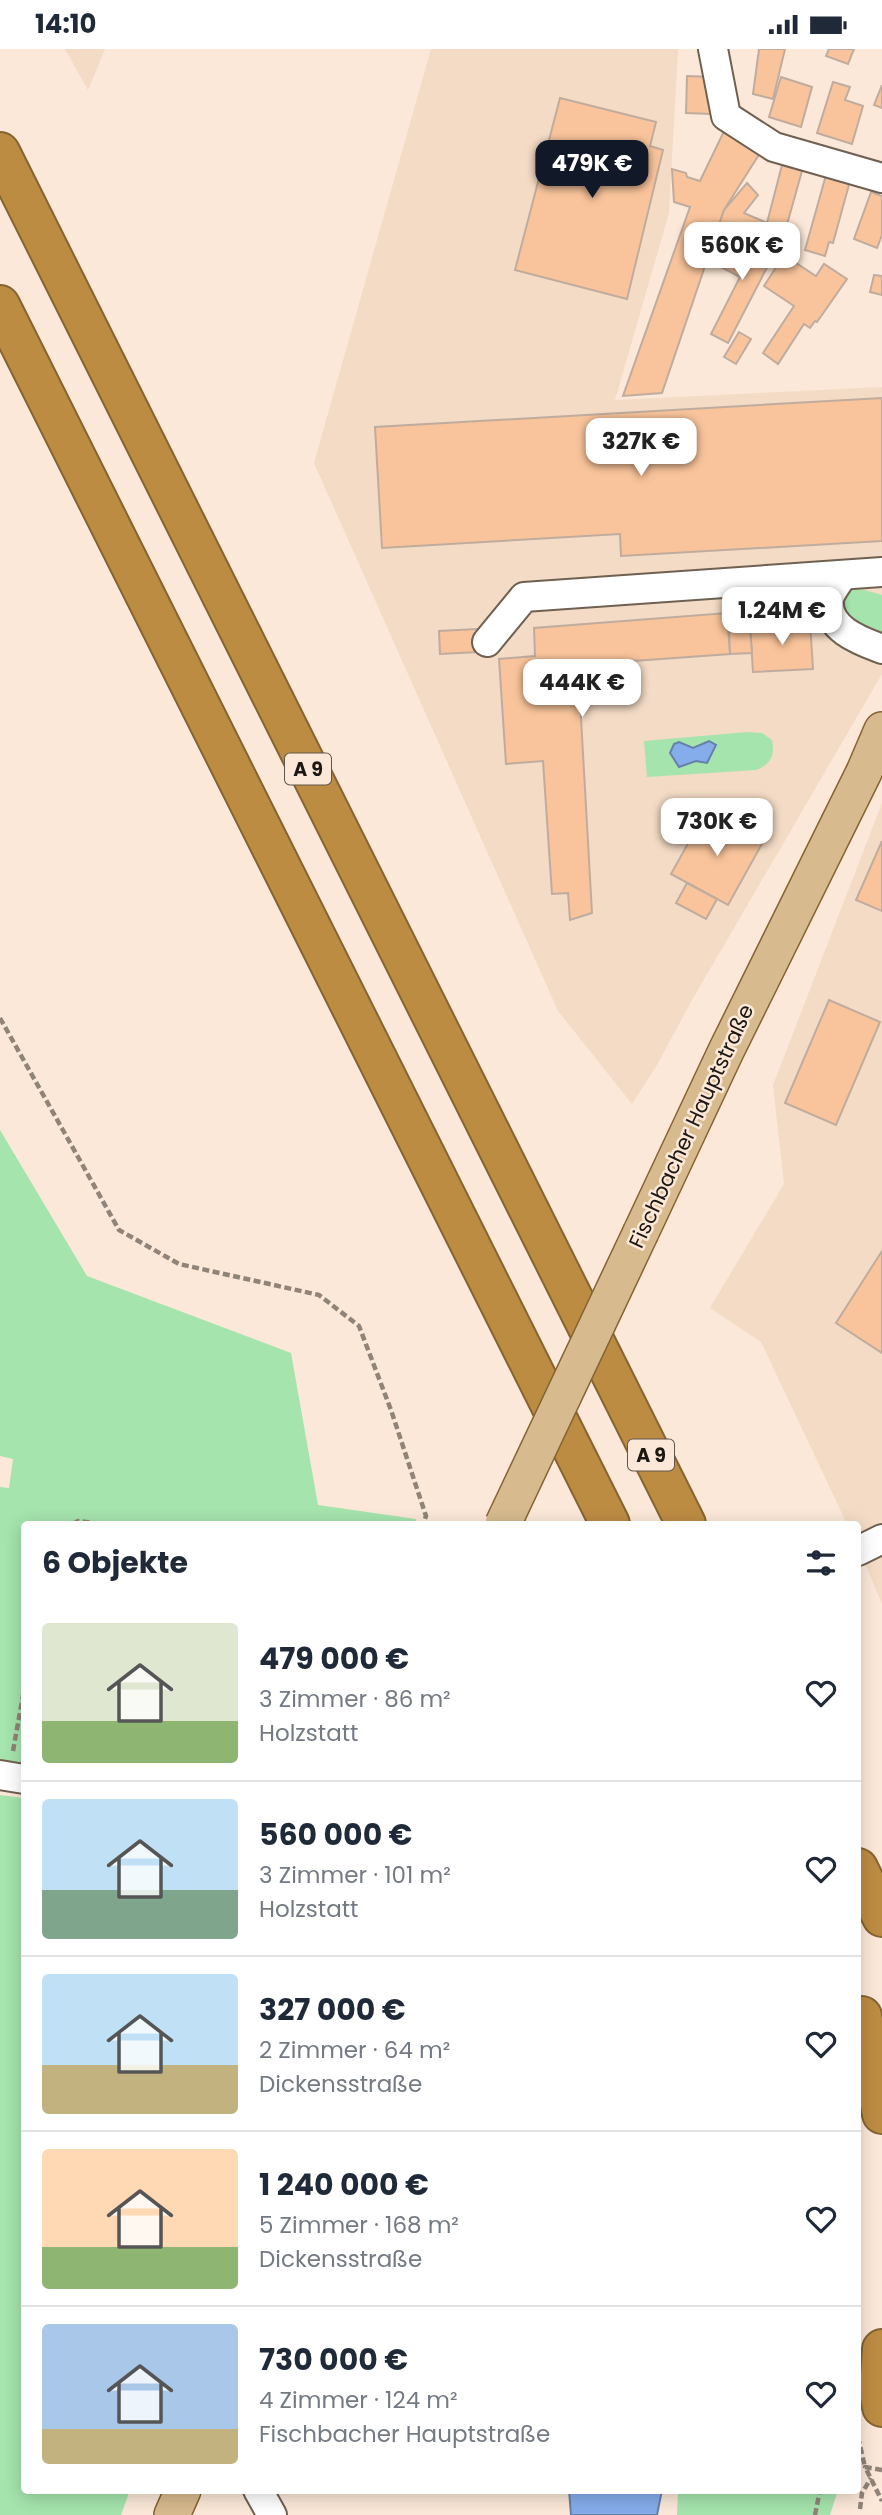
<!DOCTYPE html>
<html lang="de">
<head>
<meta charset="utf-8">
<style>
  :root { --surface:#fff; --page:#f6f6f7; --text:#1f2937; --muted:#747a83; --line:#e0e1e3; --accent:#111827 }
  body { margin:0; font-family:Poppins,sans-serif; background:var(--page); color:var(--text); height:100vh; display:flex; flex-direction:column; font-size:26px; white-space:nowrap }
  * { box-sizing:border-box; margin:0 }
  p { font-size:23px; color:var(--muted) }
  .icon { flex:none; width:38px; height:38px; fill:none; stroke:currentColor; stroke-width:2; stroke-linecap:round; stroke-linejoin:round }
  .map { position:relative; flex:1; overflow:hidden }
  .details { position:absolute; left:21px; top:1472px; width:840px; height:973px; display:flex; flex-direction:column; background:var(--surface); border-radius:7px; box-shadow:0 4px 18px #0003 }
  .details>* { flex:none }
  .price { position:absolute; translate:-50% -60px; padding:0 16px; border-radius:14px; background:#fff; color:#222; font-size:23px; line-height:46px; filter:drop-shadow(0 2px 4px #0008) }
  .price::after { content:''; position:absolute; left:50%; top:42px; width:21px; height:16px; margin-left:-10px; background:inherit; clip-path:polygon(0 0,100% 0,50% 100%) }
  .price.on { background:var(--accent); color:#fff }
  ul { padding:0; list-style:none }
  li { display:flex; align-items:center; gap:21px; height:175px; padding:0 21px }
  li+li { border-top:2px solid var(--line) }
  li span { display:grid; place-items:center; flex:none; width:196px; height:140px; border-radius:7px; color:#555 }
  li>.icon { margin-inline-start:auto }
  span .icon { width:84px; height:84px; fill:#fffc; stroke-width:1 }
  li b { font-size:30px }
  h2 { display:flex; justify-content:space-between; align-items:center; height:84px; padding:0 21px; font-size:30px }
  .status { display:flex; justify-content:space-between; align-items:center; height:49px; padding:0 35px; background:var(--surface); direction:ltr }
  .status svg { height:19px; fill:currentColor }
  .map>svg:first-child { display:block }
  .built { fill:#f3dbc5 }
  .green { fill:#a5e4ad }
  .water { fill:#85aceb; stroke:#6680aa; stroke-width:2 }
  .building { fill:#f9c49b; stroke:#c0ac9e; stroke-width:2 }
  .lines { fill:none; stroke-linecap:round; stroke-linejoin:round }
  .minor-casing { stroke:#6f6051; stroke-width:32 }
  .major-casing { stroke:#856332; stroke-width:38 }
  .highway-casing { stroke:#856332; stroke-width:42 }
  .path { stroke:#908378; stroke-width:4.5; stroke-dasharray:7 3.5; stroke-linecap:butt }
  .minor { stroke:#fff; stroke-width:28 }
  .major { stroke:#d7ba8e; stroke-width:35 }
  .highway { stroke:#bd8c43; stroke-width:38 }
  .major-bridge-casing { stroke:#856332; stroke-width:38; stroke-linecap:butt }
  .major-bridge { stroke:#d7ba8e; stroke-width:35 }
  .labels { text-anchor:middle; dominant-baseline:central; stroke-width:5; stroke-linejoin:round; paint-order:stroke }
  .shield { fill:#fbe8d8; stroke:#60564d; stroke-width:2 }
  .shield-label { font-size:19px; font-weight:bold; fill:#1e1812 }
  .street-label { font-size:21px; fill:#1e1812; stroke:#fbe8d8 }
</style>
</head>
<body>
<div class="status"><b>14:10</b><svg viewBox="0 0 49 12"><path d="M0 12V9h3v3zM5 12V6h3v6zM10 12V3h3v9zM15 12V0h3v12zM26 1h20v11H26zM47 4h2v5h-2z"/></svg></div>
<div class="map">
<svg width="882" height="2466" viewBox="0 0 882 2466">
  <rect width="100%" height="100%" fill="#fbe8d8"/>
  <g class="built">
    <path d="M 65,0 L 105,0 L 88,41 Z"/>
    <path d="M 431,0 L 678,0 L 669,164 L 615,351 L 882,338 L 882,625 L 692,951 L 657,1016 L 632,1055 L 558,962 L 314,414 Z"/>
    <path d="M 882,754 L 882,1555 L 858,1498 L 858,1475 L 847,1475 L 761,1293 L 710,1259 L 784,1135 L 773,1036 Z"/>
  </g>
  <g class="green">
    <path d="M 861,540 L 882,546 L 882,583 L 845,567 L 841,552 L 846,542 Z"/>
    <path d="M 747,683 L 762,684 L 772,691 C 775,707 771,715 756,721 L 647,728 L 644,692 Z"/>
    <path d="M 0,1081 L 87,1227 L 291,1304 L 318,1456 L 416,1470 L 415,1475 L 24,1475 L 24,1720 L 0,1716 L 0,1438 L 9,1439 L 13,1410 L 0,1407 Z"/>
    <path d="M 0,1746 L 24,1749 L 24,2441 L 130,2441 L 121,2466 L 0,2466 Z"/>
    <path d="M 678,2441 L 838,2441 L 830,2466 L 677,2466 Z"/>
  </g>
  <g class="water">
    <path d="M 709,692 L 716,696 L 707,714 L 696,712 L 679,718 L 670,704 L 674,695 L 679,693 L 693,699 Z"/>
    <path d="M 569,2441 L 662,2441 L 657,2466 L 571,2466 Z"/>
  </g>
  <g class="building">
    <path d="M 759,0 L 785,0 L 773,50 L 753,45 Z"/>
    <path d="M 829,0 L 854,0 L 848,15 L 826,7 Z"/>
    <path d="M 687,27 L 713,28 L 711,65 L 686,64 Z"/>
    <path d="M 781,28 L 812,38 L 801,78 L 769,68 Z"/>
    <path d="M 833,33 L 850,38 L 845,51 L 863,57 L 852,95 L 817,84 Z"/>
    <path d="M 882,36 L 882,59 L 874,56 Z"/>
    <path d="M 560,49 L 656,73 L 650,97 L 663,101 L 627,250 L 515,221 Z"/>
    <path d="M 726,78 L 760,104 L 724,161 L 662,344 L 623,347 L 690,158 L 674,153 L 672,120 L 686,124 L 687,128 L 700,132 Z"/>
    <path d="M 782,116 L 802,122 L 786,179 L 767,174 Z"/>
    <path d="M 826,126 L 850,132 L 833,194 L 829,193 L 825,207 L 805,201 Z"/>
    <path d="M 747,134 L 758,146 L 744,164 L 767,174 L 786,179 L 775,203 L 738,184 L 737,187 L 730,184 L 721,198 L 713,194 L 724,161 Z"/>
    <path d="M 871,143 L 882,147 L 882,186 L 877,199 L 854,190 Z"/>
    <path d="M 738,184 L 775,203 L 728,294 L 711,285 L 740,228 L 721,218 Z"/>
    <path d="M 784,206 L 816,227 L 824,215 L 847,230 L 817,273 L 815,272 L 810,279 L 804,275 L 778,315 L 763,304 L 794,257 L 764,237 Z"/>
    <path d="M 874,226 L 882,227 L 882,246 L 870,243 Z"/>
    <path d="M 739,283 L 751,290 L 736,315 L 724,308 Z"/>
    <path d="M 882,349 L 882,492 L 621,507 L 620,485 L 382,499 L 375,378 Z"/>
    <path d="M 727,564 L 730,605 L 578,616 L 592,864 L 570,871 L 568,844 L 552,845 L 543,712 L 506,715 L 499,610 L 535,607 L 534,579 Z"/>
    <path d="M 810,573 L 813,620 L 753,623 L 750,577 Z"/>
    <path d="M 750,578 L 752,604 L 730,605 L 729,580 Z"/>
    <path d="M 477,580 L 479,603 L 440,605 L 439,582 Z"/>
    <path d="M 706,762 L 763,793 L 728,856 L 671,825 Z"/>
    <path d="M 882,792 L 882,862 L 856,851 Z"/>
    <path d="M 687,834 L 717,850 L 706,870 L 676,854 Z"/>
    <path d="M 829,951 L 880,973 L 836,1076 L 785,1054 Z"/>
    <path d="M 882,1202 L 882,1304 L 836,1274 Z"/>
  </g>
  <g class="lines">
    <defs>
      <g id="minor">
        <path d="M 713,0 L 726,67 L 774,98 L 882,129"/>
        <path d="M 842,527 C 838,534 830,543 829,551 C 826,580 861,592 882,600"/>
        <path d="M 487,593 L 524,548 L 882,523"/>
        <path d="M 858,1502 L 882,1490"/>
        <path d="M 0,1726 L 24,1730"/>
        <path d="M 258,2441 L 272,2466"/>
      </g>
      <g id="major">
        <path d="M 641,1183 L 726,1002 L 864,723 L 882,681"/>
        <path d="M 172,2466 L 183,2441"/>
      </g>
      <g id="highway">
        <path d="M 0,103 L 686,1475"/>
        <path d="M 0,256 L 610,1475"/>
        <path d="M 858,1819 L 882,1868"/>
        <path d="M 862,1967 L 882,2065"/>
        <path d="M 882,2300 L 879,2342 L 882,2358"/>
      </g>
    </defs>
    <use href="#minor" class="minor-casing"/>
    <use href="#major" class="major-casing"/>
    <use href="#highway" class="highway-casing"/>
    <g class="path">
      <path d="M 0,969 L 119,1181 L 179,1215 L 319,1246 L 359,1277 L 391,1361 L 426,1467 L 423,1475"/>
      <path d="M 73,1475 L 78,1472 L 101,1475"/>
      <path d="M 13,1702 L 24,1641"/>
      <path d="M 858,2388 L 865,2418"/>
      <path d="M 882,2421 L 865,2418 L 882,2452"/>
      <path d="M 860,2460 L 862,2444 L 871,2429"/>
      <path d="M 815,2466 L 820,2441"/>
    </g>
    <use href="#minor" class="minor"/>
    <use href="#major" class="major"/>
    <use href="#highway" class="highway"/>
    <defs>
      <path id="major-bridge" d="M 503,1475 L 641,1183"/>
    </defs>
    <use href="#major-bridge" class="major-bridge-casing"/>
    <use href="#major-bridge" class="major-bridge"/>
  </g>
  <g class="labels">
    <g class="shield">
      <rect x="285" y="704.5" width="46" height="31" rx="5"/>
      <rect x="628" y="1390.5" width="46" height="31" rx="5"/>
    </g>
    <g class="shield-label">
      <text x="308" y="720">A 9</text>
      <text x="651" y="1406">A 9</text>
    </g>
    <g class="street-label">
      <text transform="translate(691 1077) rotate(-65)">Fischbacher Hauptstraße</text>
    </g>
  </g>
</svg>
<b class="price on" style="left:592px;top:151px">479K €</b>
<b class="price" style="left:742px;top:233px">560K €</b>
<b class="price" style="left:641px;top:429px">327K €</b>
<b class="price" style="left:782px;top:598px">1.24M €</b>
<b class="price" style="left:582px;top:670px">444K €</b>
<b class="price" style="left:717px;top:809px">730K €</b>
<section class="details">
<h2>6 Objekte<svg class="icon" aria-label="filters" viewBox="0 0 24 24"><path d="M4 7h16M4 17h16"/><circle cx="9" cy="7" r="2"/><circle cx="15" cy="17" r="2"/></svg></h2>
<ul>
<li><span style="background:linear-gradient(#dfe7d0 70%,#8fb573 0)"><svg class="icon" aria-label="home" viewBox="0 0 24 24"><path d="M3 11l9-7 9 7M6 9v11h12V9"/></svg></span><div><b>479 000 €</b><p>3 Zimmer · 86 m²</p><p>Holzstatt</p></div><svg class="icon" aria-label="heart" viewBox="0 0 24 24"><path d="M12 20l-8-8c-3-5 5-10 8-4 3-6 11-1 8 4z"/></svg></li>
<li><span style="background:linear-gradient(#bfe0f5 65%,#7fa58c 0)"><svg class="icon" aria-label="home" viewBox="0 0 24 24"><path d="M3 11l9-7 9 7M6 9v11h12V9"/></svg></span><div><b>560 000 €</b><p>3 Zimmer · 101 m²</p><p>Holzstatt</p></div><svg class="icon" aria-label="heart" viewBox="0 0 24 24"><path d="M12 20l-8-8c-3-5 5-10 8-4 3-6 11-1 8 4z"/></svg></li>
<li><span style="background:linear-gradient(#bfe0f5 65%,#c2b280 0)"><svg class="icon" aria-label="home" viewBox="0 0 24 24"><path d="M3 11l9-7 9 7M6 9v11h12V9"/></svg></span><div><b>327 000 €</b><p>2 Zimmer · 64 m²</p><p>Dickensstraße</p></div><svg class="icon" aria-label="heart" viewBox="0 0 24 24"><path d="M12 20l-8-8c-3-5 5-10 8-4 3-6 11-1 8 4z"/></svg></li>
<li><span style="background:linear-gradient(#ffd9b3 70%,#8fb573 0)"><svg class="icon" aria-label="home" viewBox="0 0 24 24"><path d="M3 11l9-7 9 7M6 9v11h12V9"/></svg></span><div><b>1 240 000 €</b><p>5 Zimmer · 168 m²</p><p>Dickensstraße</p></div><svg class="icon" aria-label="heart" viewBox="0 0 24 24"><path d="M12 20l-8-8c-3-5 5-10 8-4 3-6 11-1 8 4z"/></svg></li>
<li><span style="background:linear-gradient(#a9c7e8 75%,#c2b280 0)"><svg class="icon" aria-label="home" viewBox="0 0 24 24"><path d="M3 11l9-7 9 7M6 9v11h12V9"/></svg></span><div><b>730 000 €</b><p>4 Zimmer · 124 m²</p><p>Fischbacher Hauptstraße</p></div><svg class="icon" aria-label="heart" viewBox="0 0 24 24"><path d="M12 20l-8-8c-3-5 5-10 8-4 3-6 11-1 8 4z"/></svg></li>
</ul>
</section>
</div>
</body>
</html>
